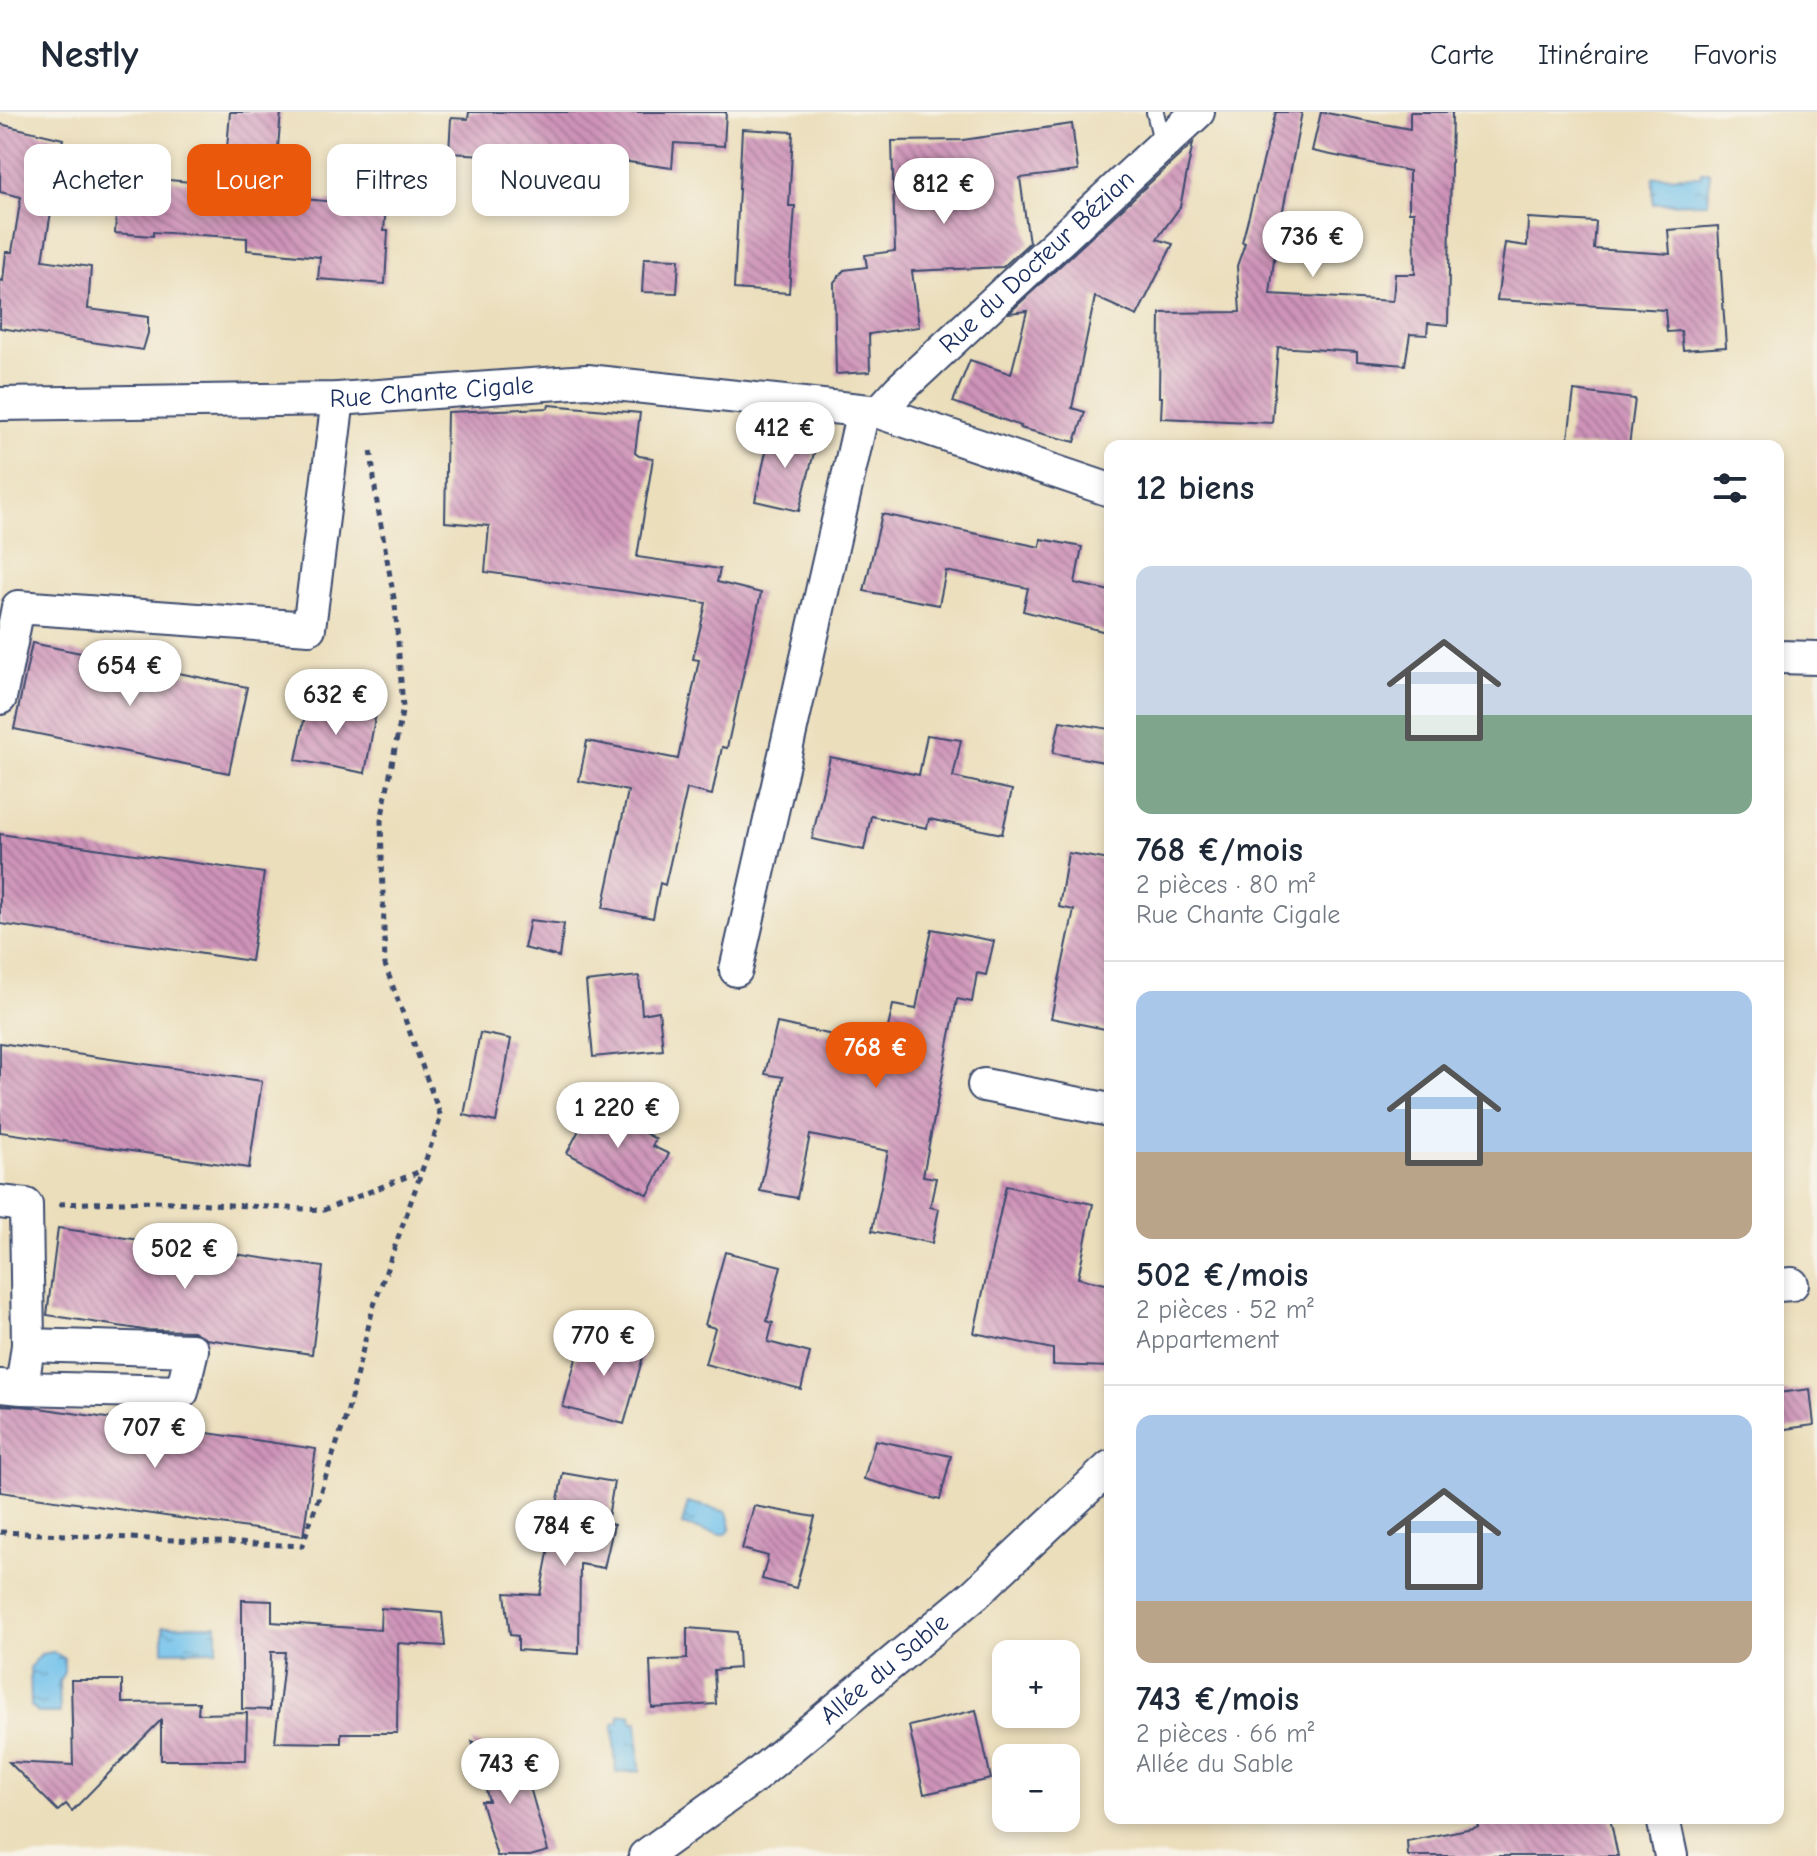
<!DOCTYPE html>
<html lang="fr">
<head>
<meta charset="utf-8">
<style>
  :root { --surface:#fff; --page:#f6f6f7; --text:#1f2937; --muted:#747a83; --line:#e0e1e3; --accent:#ea580c }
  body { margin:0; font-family:"Comic Neue",sans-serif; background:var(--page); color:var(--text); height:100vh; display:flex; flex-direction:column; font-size:30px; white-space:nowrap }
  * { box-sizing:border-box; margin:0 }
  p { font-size:26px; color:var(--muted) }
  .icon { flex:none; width:44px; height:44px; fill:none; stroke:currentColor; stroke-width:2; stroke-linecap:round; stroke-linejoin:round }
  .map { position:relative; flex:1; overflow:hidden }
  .sheet { position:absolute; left:1104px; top:328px; width:680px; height:1384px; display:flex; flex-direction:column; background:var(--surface); border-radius:16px; box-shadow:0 4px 12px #0003 }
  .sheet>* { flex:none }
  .guide { position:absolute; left:24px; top:32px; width:760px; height:72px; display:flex; gap:16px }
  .fabs { position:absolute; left:992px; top:1528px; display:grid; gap:16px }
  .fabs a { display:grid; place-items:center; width:88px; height:88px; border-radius:16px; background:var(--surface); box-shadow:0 4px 12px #0003; font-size:40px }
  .price { position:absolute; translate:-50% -68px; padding:0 18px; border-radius:28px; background:#fff; color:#222; font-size:26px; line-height:52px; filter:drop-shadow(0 2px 4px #0008) }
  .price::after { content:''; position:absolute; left:50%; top:48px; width:24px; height:18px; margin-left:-12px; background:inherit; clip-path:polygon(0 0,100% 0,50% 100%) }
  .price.active { background:var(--accent); color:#fff }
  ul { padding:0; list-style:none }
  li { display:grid; align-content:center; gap:16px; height:424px; padding:0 32px }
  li+li { border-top:2px solid var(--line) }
  li span { display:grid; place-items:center; height:248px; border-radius:16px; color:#555 }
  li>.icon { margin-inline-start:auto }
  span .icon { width:144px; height:144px; fill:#fffc; stroke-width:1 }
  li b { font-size:34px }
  h2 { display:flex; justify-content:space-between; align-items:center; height:96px; padding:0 32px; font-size:34px }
  .chip { padding:0 28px; border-radius:16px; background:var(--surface); box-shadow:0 4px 12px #0003; font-size:28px; line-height:72px }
  .chip.active { background:var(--accent); color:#fff }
  header { display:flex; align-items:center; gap:48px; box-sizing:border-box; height:112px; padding:0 40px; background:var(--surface); border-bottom:2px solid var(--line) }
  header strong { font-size:38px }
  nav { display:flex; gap:44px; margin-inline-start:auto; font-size:28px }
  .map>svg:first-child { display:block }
  .water { fill:url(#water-ripples); stroke:#4678a5; stroke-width:2 }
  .building { fill:url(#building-back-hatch) }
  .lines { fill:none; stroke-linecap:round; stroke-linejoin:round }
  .lane-casing { stroke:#3a496c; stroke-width:20 }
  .street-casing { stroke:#3a496c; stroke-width:36 }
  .path { stroke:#3a496c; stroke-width:5; stroke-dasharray:6 6; stroke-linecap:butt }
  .lane { stroke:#fff; stroke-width:16 }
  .street { stroke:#fff; stroke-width:32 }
  .labels { text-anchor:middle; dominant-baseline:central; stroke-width:6; stroke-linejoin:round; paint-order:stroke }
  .street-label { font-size:26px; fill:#1b2f5e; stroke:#f7f3e8 }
</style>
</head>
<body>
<header>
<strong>Nestly</strong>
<nav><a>Carte</a><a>Itinéraire</a><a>Favoris</a></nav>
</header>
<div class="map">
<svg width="1817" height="1744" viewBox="0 0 1817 1744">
  <defs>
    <pattern id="water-ripples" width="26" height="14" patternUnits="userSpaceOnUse" patternTransform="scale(2)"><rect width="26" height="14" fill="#70c1ec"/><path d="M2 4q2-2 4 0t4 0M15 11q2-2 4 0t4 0" fill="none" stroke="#5b9dc2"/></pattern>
    <pattern id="building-back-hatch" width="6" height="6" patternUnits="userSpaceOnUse" patternTransform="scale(2)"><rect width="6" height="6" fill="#ce93b8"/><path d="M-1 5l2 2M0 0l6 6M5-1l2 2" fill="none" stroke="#a67899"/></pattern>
  </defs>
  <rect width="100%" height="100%" fill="#f7f3e8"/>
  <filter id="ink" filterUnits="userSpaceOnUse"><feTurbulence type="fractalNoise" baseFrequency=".0125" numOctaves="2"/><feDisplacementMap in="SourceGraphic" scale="16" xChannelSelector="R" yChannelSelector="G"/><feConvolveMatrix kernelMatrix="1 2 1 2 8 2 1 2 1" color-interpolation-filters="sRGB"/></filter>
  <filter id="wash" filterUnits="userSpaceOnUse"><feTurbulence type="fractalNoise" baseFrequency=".006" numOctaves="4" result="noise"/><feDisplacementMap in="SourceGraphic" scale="32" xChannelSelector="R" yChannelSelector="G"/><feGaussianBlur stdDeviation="1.8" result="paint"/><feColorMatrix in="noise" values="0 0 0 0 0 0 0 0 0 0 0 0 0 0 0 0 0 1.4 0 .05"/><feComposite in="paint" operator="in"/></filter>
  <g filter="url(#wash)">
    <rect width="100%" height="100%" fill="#ebdebb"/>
    <g class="water">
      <path d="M 1701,60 L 1710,60 L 1708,91 L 1653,92 L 1653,65 L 1701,64 Z"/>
      <path d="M 688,1390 L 727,1400 L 731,1414 L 728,1421 L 721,1423 L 682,1413 Z"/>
      <path d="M 217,1513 L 217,1538 L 163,1539 L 163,1514 Z"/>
      <path d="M 53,1540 L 64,1546 L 64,1560 L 59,1570 L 60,1601 L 38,1601 L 31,1594 L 30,1555 L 41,1542 Z"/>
      <path d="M 631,1602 L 632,1610 L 637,1610 L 640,1659 L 616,1661 L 613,1611 L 619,1610 L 619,1603 Z"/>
    </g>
    <g id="blocks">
      <g class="building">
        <path d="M 230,0 L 281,0 L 274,84 L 355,92 L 357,54 L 389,56 L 384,119 L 388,119 L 385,172 L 318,167 L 320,145 L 247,138 L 247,126 L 153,120 L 153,124 L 115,121 L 117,93 L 53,88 L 43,148 L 91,155 L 88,197 L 148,205 L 148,221 L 143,238 L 0,216 L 0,168 L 3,169 L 6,140 L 12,140 L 21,85 L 0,80 L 0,12 L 63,27 L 56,58 L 202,71 L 203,59 L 225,61 Z"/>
        <path d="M 469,0 L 726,0 L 724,34 L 674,31 L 672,56 L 614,48 L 613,68 L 558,65 L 559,47 L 449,41 L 451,6 L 468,7 Z"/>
        <path d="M 1276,0 L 1302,0 L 1275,139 L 1270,182 L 1393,189 L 1395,162 L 1415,162 L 1414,100 L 1409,100 L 1409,59 L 1312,39 L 1321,0 L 1410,17 L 1410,0 L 1452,0 L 1448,213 L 1428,211 L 1427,223 L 1410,222 L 1405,253 L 1357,249 L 1357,240 L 1278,235 L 1272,311 L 1161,306 L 1162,285 L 1159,285 L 1160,201 L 1240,200 L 1237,154 L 1245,131 L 1242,130 Z"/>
        <path d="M 1072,12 L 1078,59 L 1020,66 L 1029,131 L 1003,155 L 912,159 L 919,215 L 869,222 L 870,260 L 836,262 L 834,170 L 844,158 L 867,155 L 865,143 L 895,139 L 892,29 L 963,28 Z"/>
        <path d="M 742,17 L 793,20 L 789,94 L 795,94 L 789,181 L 734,177 Z"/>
        <path d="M 1193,31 L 1180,95 L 1157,127 L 1173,132 L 1137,204 L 1095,185 L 1072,296 L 1085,300 L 1075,330 L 1020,316 L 1021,314 L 953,290 L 970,248 L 1011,262 L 1027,199 L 1009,201 Z"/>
        <path d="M 1528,106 L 1596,110 L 1594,137 L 1670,142 L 1668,118 L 1718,114 L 1726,235 L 1683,238 L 1681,219 L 1667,220 L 1665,198 L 1497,188 L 1505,131 L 1527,134 Z"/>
        <path d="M 644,146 L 679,147 L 677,181 L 642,180 Z"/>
        <path d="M 1574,279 L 1635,287 L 1629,334 L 1567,334 Z"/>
        <path d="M 549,293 L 640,301 L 635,341 L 639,344 L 653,346 L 637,445 L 720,457 L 717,470 L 761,481 L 727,636 L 722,635 L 712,683 L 687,677 L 665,773 L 660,771 L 653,806 L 603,796 L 628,679 L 579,669 L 587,629 L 678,647 L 699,548 L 693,547 L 706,491 L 485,460 L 489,414 L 445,410 L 447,300 L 548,296 Z"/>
        <path d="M 771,317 L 817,329 L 799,399 L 755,389 Z"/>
        <path d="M 882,402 L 1040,435 L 1041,427 L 1082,435 L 1075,471 L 1110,479 L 1110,521 L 1023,499 L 1028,476 L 946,459 L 939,493 L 864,479 Z"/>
        <path d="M 32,531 L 247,575 L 229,661 L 14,617 Z"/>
        <path d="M 308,589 L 376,601 L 365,661 L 296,648 Z"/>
        <path d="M 1060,609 L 1110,617 L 1110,651 L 1053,641 Z"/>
        <path d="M 927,623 L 961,628 L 953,665 L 1012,678 L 1002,722 L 929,707 L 927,716 L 871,704 L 864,738 L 812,727 L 830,645 L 919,663 Z"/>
        <path d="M 0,722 L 264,761 L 251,849 L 0,812 Z"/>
        <path d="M 1068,741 L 1110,748 L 1110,918 L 1051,906 L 1074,798 L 1059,795 Z"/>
        <path d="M 530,808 L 564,812 L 559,845 L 524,836 Z"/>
        <path d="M 932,817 L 994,829 L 986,863 L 977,861 L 972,890 L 957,887 L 923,1064 L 936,1066 L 930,1095 L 939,1097 L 932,1131 L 872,1119 L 888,1039 L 810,1023 L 797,1086 L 760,1079 L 783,965 L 765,962 L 777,911 L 884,934 L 893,893 L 916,897 Z"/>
        <path d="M 639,864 L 642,902 L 659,899 L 663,938 L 593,945 L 586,870 Z"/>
        <path d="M 480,921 L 511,927 L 496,1010 L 464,1003 Z"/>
        <path d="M 0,931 L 262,969 L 249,1056 L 0,1020 Z"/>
        <path d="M 592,993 L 656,1027 L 652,1034 L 669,1042 L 648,1083 L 567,1041 Z"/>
        <path d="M 1006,1074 L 1093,1092 L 1078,1166 L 1110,1173 L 1110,1255 L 1053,1253 L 1053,1237 L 974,1221 Z"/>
        <path d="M 58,1116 L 323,1155 L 312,1242 L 206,1227 L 193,1219 L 144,1218 L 47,1203 Z"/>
        <path d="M 725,1140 L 781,1154 L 767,1209 L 773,1211 L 768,1230 L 810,1241 L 801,1277 L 705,1252 L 715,1216 L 705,1213 Z"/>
        <path d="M 583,1221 L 645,1238 L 624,1312 L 563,1295 Z"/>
        <path d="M 1810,1277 L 1814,1313 L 1778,1318 L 1778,1281 Z"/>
        <path d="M 0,1293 L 32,1295 L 316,1337 L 303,1424 L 0,1380 Z"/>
        <path d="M 875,1328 L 951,1344 L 940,1388 L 864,1367 Z"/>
        <path d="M 563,1361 L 614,1370 L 607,1411 L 614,1413 L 604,1456 L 580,1452 L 579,1542 L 518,1538 L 518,1524 L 510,1523 L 505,1481 L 540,1483 Z"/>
        <path d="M 754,1394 L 815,1405 L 796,1476 L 762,1467 L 768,1444 L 742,1437 Z"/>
        <path d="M 242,1488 L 272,1489 L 272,1510 L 380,1518 L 381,1496 L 442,1501 L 445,1534 L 398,1531 L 397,1621 L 341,1621 L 341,1631 L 275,1630 L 285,1540 L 271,1540 L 270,1598 L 242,1597 Z"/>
        <path d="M 687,1516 L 737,1520 L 739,1556 L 714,1558 L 716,1592 L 652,1596 L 650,1549 L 687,1547 Z"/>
        <path d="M 71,1568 L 122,1568 L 122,1591 L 199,1590 L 198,1602 L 247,1601 L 246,1648 L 161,1648 L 161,1608 L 72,1699 L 66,1692 L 58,1699 L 9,1650 L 73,1653 Z"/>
        <path d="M 976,1598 L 991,1667 L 924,1682 L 909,1614 Z"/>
        <path d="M 472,1629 L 524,1654 L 548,1739 L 530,1744 L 497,1744 L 481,1689 L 489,1689 Z"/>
        <path d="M 1476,1706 L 1610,1706 L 1618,1744 L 1408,1744 L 1407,1729 L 1478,1715 Z"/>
      </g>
    </g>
  </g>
  <g filter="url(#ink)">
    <use href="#blocks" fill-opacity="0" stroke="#3a496c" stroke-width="2"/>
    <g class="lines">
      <defs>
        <path id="lane" d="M 1155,0 L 1163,33"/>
        <g id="street">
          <path id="s1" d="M 0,292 L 338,287 L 587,269 L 879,300 L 1110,378"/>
          <path id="s2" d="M 879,300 L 899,278 L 1198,0"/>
          <path d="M 1778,545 L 1817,546"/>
          <path d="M 0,586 L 18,495 L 309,516 L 338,287"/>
          <path d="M 736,858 L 863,299"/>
          <path d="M 984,973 L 1110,998"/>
          <path d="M 0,1090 L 26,1093 L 28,1233"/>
          <path d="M 1778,1173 L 1792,1172"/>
          <path d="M 0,1274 L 22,1276 L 182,1280 L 192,1238 L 28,1233 L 22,1276"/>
          <path d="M 1663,1706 L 1671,1744"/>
          <path id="s3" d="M 645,1744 L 753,1666 L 975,1482 L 1110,1355"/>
        </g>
      </defs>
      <use href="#lane" class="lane-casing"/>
      <use href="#street" class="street-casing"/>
      <g class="path">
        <path d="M 59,1092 L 154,1089 L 324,1098 L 421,1059"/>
        <path d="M 0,1420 L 302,1434 L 347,1302 L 373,1196 L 441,1005 L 385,853 L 381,709 L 403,595 L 395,492 L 376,385 L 371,337"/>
      </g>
      <use href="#lane" class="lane"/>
      <use href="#street" class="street"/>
    </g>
  </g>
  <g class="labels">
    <g class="street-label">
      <text stroke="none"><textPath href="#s2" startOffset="218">Rue du Docteur Bézian</textPath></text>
      <text stroke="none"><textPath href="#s1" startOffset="432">Rue Chante Cigale</textPath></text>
      <text stroke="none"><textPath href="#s3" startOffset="304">Allée du Sable</textPath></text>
    </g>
  </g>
</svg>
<div class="fabs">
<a>+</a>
<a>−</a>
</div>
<b class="price" style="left:944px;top:114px">812 €</b>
<b class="price" style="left:1313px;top:167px">736 €</b>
<b class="price" style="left:785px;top:358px">412 €</b>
<b class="price" style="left:130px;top:596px">654 €</b>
<b class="price" style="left:336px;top:625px">632 €</b>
<b class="price active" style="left:876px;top:978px">768 €</b>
<b class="price" style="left:618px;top:1038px">1 220 €</b>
<b class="price" style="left:185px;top:1179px">502 €</b>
<b class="price" style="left:604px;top:1266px">770 €</b>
<b class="price" style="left:155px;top:1358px">707 €</b>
<b class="price" style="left:565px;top:1456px">784 €</b>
<b class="price" style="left:510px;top:1694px">743 €</b>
<div class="guide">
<a class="chip">Acheter</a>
<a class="chip active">Louer</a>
<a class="chip">Filtres</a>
<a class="chip">Nouveau</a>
</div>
<section class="sheet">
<h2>12 biens<svg class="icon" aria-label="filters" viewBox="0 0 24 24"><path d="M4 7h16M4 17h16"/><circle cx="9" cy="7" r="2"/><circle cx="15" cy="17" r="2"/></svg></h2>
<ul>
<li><span style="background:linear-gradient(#c9d6e8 60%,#7fa58c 0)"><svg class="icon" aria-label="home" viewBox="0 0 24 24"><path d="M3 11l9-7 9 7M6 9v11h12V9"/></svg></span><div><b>768 €/mois</b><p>2 pièces · 80 m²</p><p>Rue Chante Cigale</p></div></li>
<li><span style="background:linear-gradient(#a9c7e8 65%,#b9a48a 0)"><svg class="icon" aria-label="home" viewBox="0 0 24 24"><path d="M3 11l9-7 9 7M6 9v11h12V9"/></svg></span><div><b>502 €/mois</b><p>2 pièces · 52 m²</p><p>Appartement</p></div></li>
<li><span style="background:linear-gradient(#a9c7e8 75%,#b9a48a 0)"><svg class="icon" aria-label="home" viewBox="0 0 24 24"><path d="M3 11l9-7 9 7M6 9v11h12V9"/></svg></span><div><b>743 €/mois</b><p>2 pièces · 66 m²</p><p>Allée du Sable</p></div></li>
</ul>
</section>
</div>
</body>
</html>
